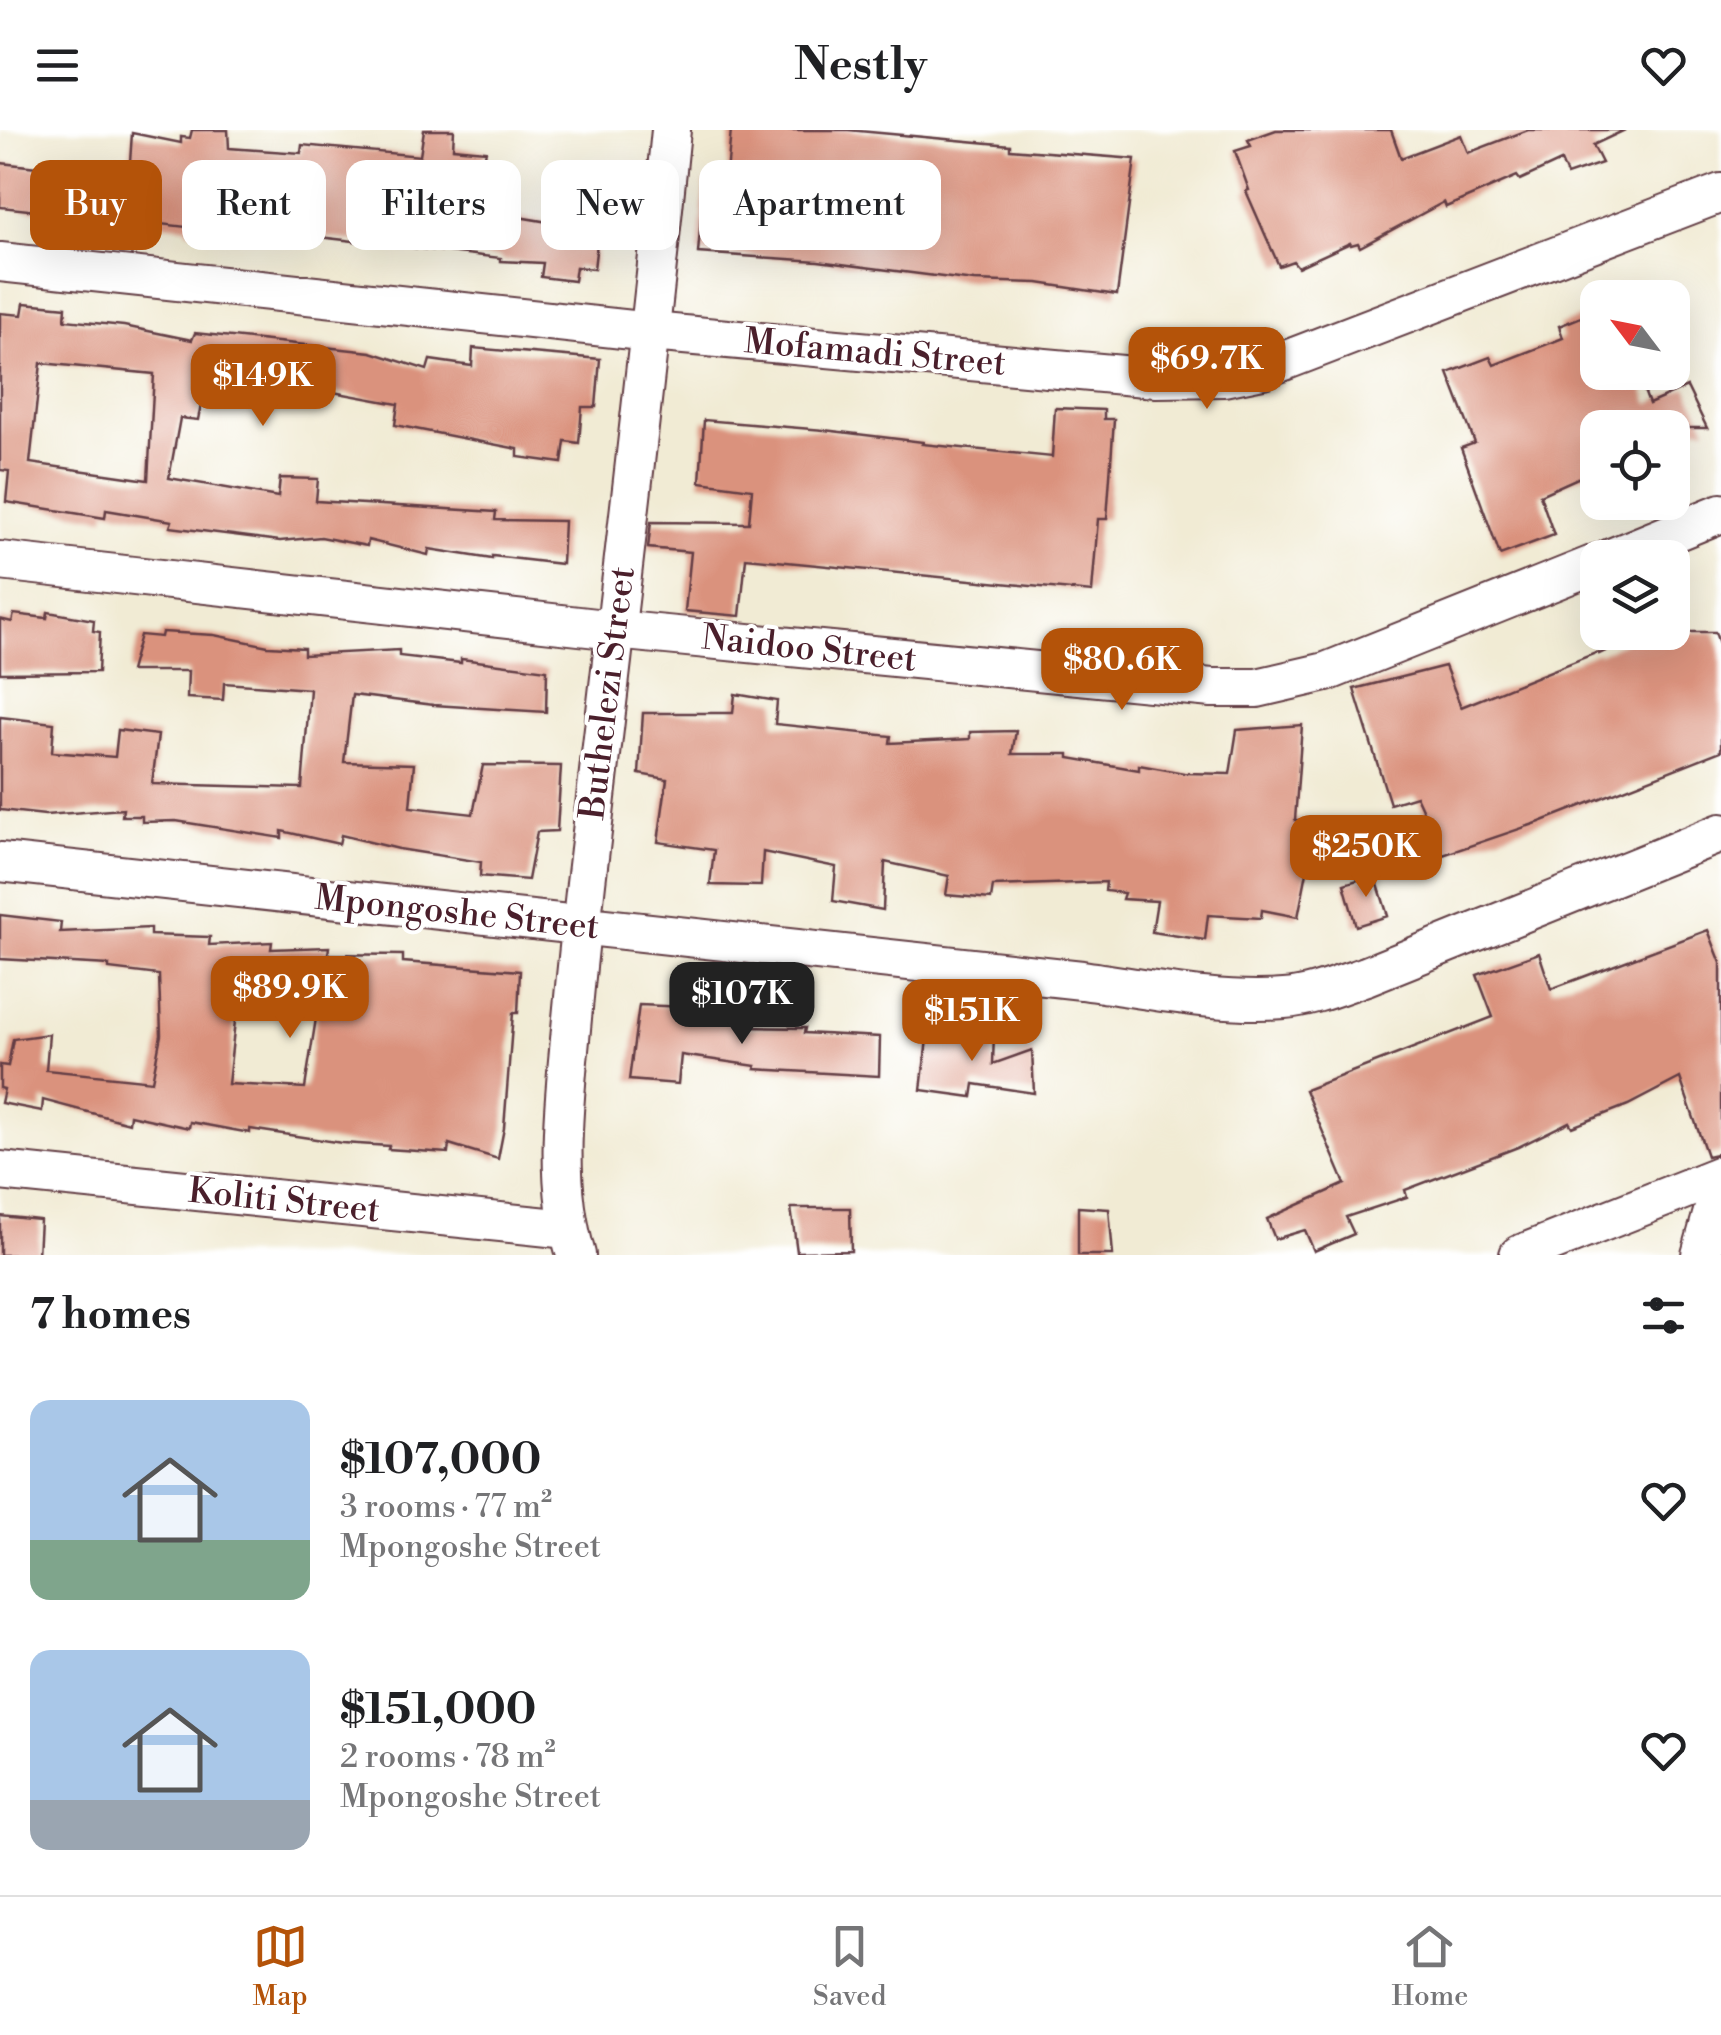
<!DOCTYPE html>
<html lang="en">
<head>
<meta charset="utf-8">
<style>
  :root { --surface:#fff; --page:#f6f6f6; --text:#202124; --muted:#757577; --line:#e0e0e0; --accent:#b45309 }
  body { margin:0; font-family:"Libre Bodoni",serif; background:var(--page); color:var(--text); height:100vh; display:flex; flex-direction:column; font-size:38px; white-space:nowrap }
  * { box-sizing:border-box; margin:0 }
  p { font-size:32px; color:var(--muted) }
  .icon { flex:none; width:55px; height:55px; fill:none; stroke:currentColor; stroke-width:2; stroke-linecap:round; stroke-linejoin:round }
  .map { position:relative; height:1125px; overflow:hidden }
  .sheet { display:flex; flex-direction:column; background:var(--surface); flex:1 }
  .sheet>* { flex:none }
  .banner { position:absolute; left:30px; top:30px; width:1000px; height:90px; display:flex; gap:20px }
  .needle { width:65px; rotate:302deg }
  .tools { position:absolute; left:1580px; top:150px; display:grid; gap:20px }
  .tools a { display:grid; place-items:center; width:110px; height:110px; border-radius:20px; background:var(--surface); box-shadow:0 10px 40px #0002; font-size:50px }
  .price { position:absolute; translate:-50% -85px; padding:0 22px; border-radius:20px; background:var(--accent); color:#fff; font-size:32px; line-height:65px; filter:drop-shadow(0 2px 5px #0008) }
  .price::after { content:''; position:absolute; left:50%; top:60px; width:30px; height:22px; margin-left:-15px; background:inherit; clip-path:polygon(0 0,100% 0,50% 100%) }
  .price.on { background:#222; color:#fff }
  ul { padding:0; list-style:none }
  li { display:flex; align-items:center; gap:30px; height:250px; padding:0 30px }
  li span { display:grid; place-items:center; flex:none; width:280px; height:200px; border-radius:20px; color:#555 }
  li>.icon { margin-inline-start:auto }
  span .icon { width:120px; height:120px; fill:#fffc; stroke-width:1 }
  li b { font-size:42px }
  h2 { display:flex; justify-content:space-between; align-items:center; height:120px; padding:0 30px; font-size:42px }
  .pill { padding:0 35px; border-radius:20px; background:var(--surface); box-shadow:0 10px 40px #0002; font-size:35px; line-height:90px }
  .pill.on { background:var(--accent); color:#fff }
  header { display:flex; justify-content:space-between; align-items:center; height:130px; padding:0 30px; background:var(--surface); font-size:45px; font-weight:800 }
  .menu { display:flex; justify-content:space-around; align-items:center; height:140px; border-top:2px solid var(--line); background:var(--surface); font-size:28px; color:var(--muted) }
  .menu a { display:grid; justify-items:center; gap:5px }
  .menu .on { color:var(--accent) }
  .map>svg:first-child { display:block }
  .building { fill:#da927d; fill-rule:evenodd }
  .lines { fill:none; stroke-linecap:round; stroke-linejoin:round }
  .minor-casing { stroke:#633e44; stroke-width:42 }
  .minor { stroke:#fff; stroke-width:38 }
  .labels { text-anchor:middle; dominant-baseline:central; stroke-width:8; stroke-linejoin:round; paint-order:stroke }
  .street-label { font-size:35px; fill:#4a1f2b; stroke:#fff }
</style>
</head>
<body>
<header><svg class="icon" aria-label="menu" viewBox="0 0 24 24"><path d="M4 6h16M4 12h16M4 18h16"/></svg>Nestly<svg class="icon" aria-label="heart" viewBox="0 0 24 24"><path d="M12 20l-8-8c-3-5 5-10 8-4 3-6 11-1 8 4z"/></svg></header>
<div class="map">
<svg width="1721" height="1125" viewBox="0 0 1721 1125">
  <rect width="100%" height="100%" fill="#fff"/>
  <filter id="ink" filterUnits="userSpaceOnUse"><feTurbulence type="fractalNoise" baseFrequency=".01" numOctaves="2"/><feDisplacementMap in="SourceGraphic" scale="20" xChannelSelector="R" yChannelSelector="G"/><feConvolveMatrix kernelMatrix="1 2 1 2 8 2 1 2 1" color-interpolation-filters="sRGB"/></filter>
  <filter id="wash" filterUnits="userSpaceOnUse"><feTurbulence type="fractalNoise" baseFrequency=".0048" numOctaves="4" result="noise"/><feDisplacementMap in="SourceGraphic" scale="40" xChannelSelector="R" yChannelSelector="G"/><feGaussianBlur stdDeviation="2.25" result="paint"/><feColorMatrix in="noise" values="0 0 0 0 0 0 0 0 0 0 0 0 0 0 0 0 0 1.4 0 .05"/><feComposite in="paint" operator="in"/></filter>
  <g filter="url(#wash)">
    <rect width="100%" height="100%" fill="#f1ebd4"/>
    <g id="blocks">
      <g class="building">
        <path d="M 192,0 L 228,0 L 229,18 L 301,23 L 302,15 L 420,26 L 424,0 L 454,0 L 453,18 L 486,21 L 471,79 L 560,94 L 560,90 L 599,95 L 594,139 L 576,137 L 574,151 L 541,147 L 543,133 L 501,131 L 501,128 L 284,103 L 284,108 L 222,92 L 220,105 L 187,101 L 187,97 L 116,89 L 118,82 L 47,82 L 0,77 L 0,33 L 129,47 L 132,3 L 181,13 L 181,7 L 190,8 Z"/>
        <path d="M 731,0 L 848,0 L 1010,15 L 1010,19 L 1135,29 L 1117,165 L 1038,153 L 974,151 L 818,131 L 698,123 L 704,53 L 726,55 Z"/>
        <path d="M 1276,0 L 1391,0 L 1401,28 L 1461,5 L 1468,23 L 1528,0 L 1625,0 L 1593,15 L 1602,33 L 1567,45 L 1561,31 L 1520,50 L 1517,46 L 1446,77 L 1444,72 L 1360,117 L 1358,113 L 1351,115 L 1350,113 L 1298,137 L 1293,131 L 1279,136 L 1246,61 L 1249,60 L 1235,21 L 1251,16 L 1248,10 Z"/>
        <path d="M 24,173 L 66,177 L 65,190 L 124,196 L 192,210 L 195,203 L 371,222 L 427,240 L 430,230 L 472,236 L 473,218 L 600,229 L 596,277 L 582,277 L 579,313 L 565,311 L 562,333 L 518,327 L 518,319 L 395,295 L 398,274 L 333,262 L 206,247 L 198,290 L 180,288 L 169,348 L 278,367 L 280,348 L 318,349 L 316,371 L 496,382 L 495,390 L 564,391 L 562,434 L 492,426 L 492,429 L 429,419 L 428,425 L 368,410 L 367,416 L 321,407 L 280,411 L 170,397 L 172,391 L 106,380 L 105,388 L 6,372 L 9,341 L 0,340 L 0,183 L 22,185 ZM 41,233 L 154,244 L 148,350 L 30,333 Z"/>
        <path d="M 1598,180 L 1598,242 L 1637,242 L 1649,274 L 1687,257 L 1707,298 L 1598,298 L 1598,339 L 1540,365 L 1554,405 L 1500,425 L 1461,318 L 1475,313 L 1448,243 L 1490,227 L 1494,235 L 1563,208 L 1559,196 Z"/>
        <path d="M 1055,278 L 1104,280 L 1104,289 L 1114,289 L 1107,389 L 1098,389 L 1092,462 L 746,428 L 740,486 L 685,481 L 691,422 L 648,418 L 651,392 L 749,393 L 752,359 L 700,352 L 704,290 L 824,300 L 923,312 L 922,314 L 1052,327 Z"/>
        <path d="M 48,482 L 94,490 L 93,501 L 100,502 L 98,542 L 0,543 L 0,489 L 12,492 L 14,484 L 47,488 Z"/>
        <path d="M 162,502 L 214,505 L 268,516 L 304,518 L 304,525 L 399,520 L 399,526 L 461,533 L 461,529 L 547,540 L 546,582 L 434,575 L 352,565 L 344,632 L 414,634 L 410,677 L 473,684 L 483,635 L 561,636 L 557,701 L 537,702 L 528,750 L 480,746 L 481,732 L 399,719 L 341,705 L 339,714 L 282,701 L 282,708 L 176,691 L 142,692 L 142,686 L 122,686 L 123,679 L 45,685 L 0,680 L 0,587 L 54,593 L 52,622 L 115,627 L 118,600 L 158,605 L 152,654 L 302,658 L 310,559 L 224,553 L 223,570 L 187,568 L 188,541 L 130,541 L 140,505 L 161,507 Z"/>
        <path d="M 1646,502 L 1715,502 L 1721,519 L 1721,621 L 1540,692 L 1443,725 L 1416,666 L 1390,674 L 1354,559 L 1445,536 L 1461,577 L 1598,522 L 1599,524 Z"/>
        <path d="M 735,564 L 777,571 L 775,594 L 891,606 L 890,613 L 970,609 L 970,602 L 1016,601 L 1012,624 L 1069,624 L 1069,628 L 1139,640 L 1139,635 L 1184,643 L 1230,644 L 1237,600 L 1302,595 L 1295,690 L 1317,692 L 1298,787 L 1262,780 L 1261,788 L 1208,785 L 1205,810 L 1152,802 L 1157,771 L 1122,769 L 1124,763 L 1105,761 L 1106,752 L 993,756 L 991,769 L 946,765 L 949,746 L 885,732 L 883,780 L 833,771 L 836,737 L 763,722 L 761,756 L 710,755 L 714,720 L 658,712 L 667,649 L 639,644 L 643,583 L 733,583 Z"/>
        <path d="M 1375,745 L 1388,786 L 1356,796 L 1344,754 Z"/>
        <path d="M 0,785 L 61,792 L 60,802 L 150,798 L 150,805 L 210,807 L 209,815 L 272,812 L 271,819 L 329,817 L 328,824 L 403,825 L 403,832 L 520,841 L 518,883 L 513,883 L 504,998 L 498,1029 L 449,1014 L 448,1023 L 388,1019 L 389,1016 L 342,1013 L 250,999 L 250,1003 L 190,992 L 189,998 L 130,985 L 129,993 L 43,970 L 42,981 L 1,973 L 4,959 L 0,958 L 0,935 L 8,936 L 13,909 L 49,904 L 46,940 L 152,951 L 161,905 L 159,845 L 109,839 L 109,835 L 0,829 ZM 239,855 L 320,863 L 305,958 L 228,954 Z"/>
        <path d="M 1708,800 L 1721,833 L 1721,1023 L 1707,1026 L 1680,948 L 1628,975 L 1572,997 L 1569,992 L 1518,1017 L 1405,1060 L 1407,1067 L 1346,1087 L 1354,1104 L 1314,1121 L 1305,1100 L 1275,1109 L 1267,1089 L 1345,1054 L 1305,960 L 1493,887 L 1477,845 L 1539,823 L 1551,859 Z"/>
        <path d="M 639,875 L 686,877 L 685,890 L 743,893 L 743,897 L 805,898 L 804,903 L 880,907 L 879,946 L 755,939 L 756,936 L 681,925 L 678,954 L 629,950 Z"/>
        <path d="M 938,897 L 994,902 L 993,934 L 1032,920 L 1034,963 L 974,954 L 972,967 L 921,960 L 927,909 L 936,910 Z"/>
        <path d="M 1078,1077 L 1109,1079 L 1113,1125 L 1078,1125 Z"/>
        <path d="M 791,1078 L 850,1078 L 851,1121 L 797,1122 Z"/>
        <path d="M 0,1086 L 40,1090 L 38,1125 L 0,1125 Z"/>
      </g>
    </g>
  </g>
  <g filter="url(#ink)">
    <use href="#blocks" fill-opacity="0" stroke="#633e44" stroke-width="2.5"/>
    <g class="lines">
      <defs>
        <g id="minor">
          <path d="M 0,132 L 651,202 L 1156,248 L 1224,247 L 1263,239 L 1721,63"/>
          <path d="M 1611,428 L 1721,383"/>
          <path d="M 0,431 L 615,500 L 1212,558 L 1257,558 L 1326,542 L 1598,433"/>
          <path d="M 0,732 L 1082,850 C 1148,859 1217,874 1284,869 C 1312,867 1339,855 1366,846 L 1721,703"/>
          <path d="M 0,1041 L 568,1099"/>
          <path d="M 576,1125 C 554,1051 564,974 571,899 C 577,833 584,768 592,702 C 619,468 648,234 671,0"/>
          <path d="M 1519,1125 L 1721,1045"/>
          <path d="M 1701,1125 L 1721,1053"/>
        </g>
      </defs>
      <use href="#minor" class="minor-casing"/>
      <use href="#minor" class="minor"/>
    </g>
  </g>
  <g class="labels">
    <g class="street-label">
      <text transform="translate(875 223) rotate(5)">Mofamadi Street</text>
      <text transform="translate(809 519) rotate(6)">Naidoo Street</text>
      <text transform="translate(608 563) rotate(-83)">Buthelezi Street</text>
      <text transform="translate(457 783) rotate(6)">Mpongoshe Street</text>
      <text transform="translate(284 1071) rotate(6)">Koliti Street</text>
    </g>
  </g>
</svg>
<div class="tools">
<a><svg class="needle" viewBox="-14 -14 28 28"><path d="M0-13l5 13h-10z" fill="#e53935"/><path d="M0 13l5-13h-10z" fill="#757577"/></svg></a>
<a><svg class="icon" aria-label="locate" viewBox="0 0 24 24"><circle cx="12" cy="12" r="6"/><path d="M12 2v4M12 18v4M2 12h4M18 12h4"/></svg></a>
<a><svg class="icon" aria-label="layers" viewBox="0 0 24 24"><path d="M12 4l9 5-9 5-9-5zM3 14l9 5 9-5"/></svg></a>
</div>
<b class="price" style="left:1207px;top:282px">$69.7K</b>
<b class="price" style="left:263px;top:299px">$149K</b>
<b class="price" style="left:1122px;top:583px">$80.6K</b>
<b class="price" style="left:1366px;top:770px">$250K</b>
<b class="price" style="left:290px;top:911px">$89.9K</b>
<b class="price on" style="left:742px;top:917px">$107K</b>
<b class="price" style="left:972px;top:934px">$151K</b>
<div class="banner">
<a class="pill on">Buy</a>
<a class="pill">Rent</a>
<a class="pill">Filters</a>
<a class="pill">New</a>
<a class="pill">Apartment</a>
</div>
</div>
<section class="sheet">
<h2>7 homes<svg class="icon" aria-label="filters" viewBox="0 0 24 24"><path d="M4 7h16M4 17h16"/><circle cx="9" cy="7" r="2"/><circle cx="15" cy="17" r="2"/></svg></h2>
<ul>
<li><span style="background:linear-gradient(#a9c7e8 70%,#7fa58c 0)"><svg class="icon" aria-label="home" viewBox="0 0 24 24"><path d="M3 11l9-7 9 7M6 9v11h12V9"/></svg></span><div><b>$107,000</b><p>3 rooms · 77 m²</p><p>Mpongoshe Street</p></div><svg class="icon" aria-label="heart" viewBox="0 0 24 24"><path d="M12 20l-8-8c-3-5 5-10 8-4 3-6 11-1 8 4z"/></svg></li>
<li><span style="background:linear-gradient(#a9c7e8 75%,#9aa5b1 0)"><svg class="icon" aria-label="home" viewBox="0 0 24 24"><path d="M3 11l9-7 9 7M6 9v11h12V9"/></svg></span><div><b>$151,000</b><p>2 rooms · 78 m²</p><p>Mpongoshe Street</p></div><svg class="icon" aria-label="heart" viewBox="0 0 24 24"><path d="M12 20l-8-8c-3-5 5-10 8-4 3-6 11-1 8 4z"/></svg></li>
</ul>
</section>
<nav class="menu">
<a class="on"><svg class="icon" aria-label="map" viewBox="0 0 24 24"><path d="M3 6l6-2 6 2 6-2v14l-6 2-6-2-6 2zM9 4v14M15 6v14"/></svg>Map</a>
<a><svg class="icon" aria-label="saved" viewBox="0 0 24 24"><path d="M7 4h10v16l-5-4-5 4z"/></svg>Saved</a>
<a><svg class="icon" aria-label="home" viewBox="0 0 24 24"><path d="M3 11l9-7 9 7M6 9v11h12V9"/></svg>Home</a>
</nav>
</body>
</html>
